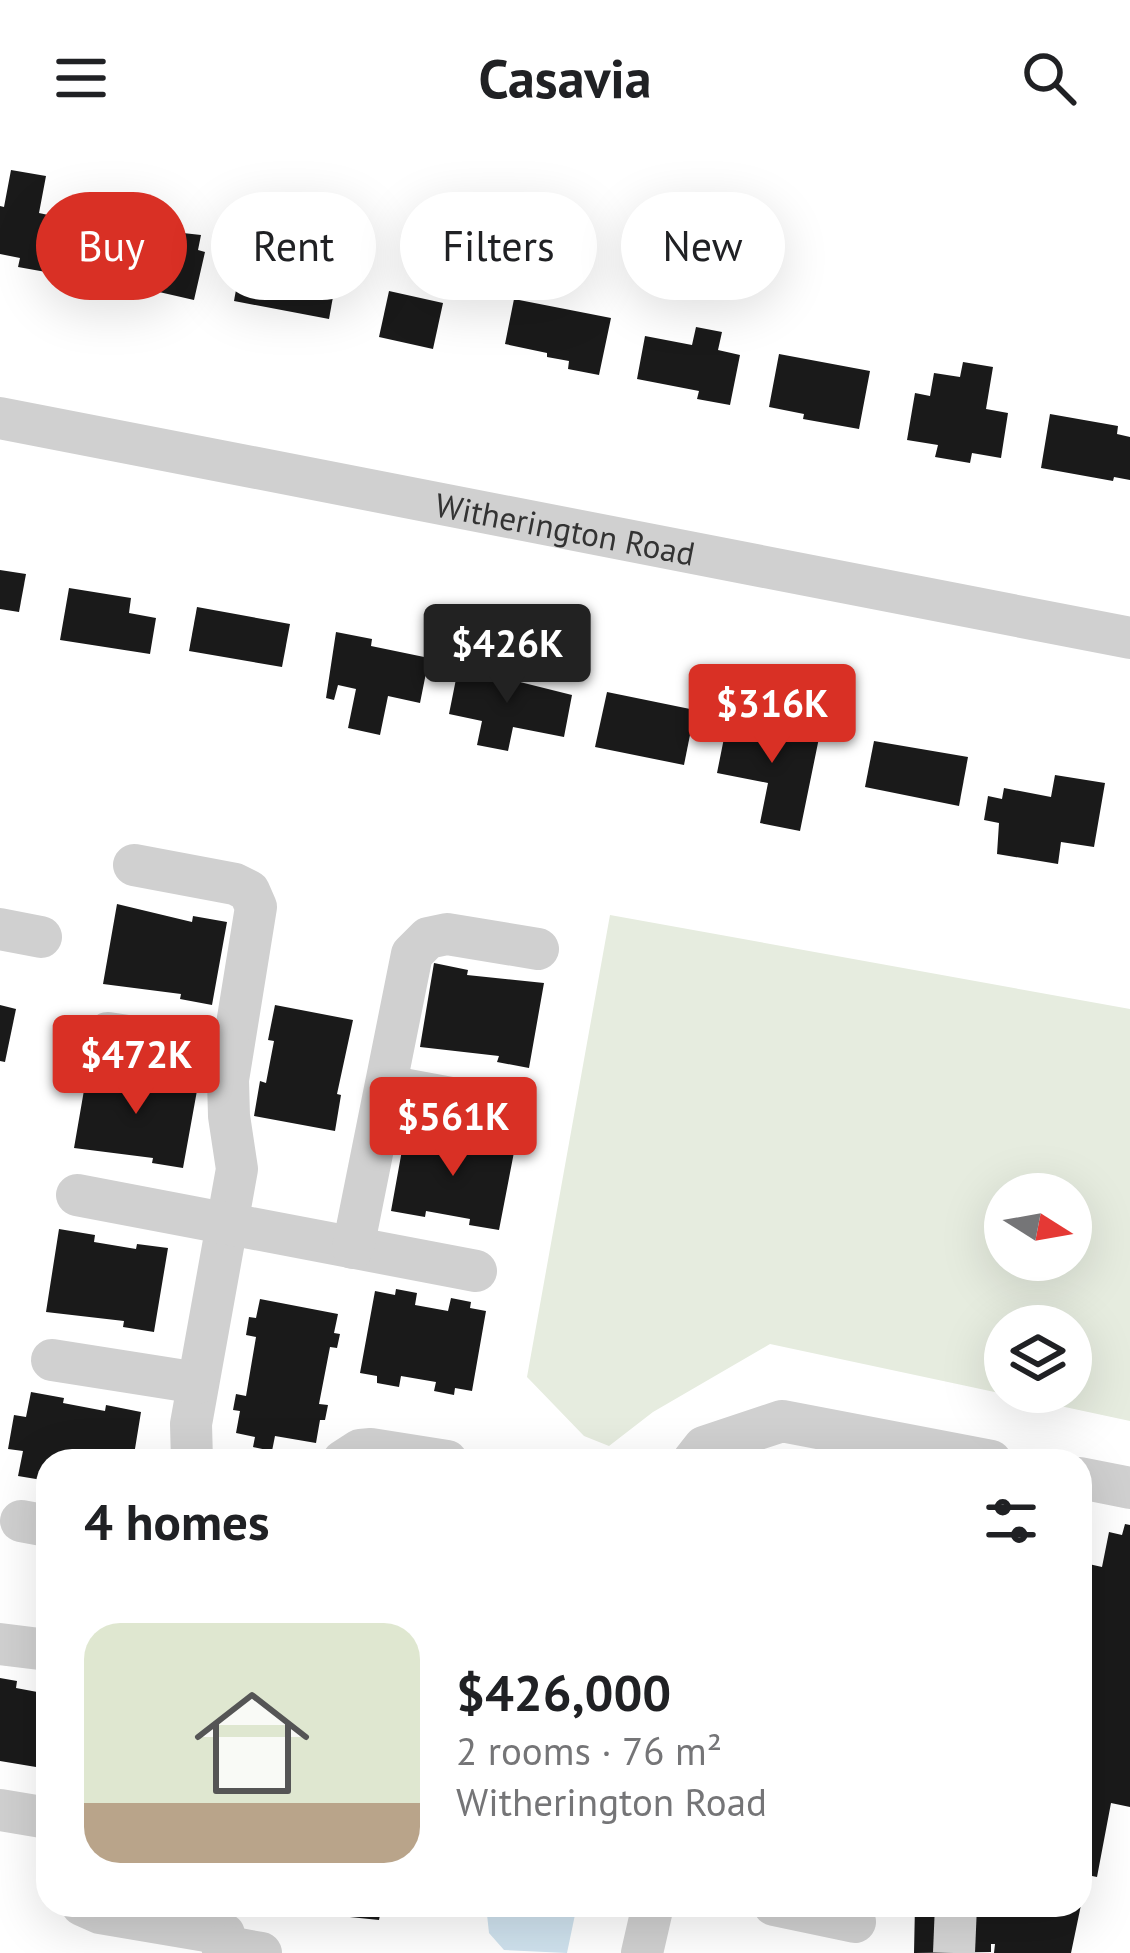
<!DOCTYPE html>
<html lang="en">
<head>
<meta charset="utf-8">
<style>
  :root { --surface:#fff; --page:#f6f6f6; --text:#202124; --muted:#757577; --accent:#d93025 }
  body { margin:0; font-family:"PT Sans",sans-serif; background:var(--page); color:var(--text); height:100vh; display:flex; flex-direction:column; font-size:45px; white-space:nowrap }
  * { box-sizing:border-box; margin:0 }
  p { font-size:39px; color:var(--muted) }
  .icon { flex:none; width:66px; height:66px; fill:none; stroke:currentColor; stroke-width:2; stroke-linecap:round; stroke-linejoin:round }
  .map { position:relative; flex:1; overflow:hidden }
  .drawer { position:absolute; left:36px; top:1293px; width:1056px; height:468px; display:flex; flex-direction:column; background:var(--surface); border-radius:36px; box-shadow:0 12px 48px #0002 }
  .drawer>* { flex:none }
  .hud { position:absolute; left:36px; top:36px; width:1059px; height:108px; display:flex; gap:24px }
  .needle { width:78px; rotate:101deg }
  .controls { position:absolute; left:984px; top:1017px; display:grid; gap:24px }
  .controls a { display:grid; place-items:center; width:108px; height:108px; border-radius:50%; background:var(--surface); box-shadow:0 12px 48px #0002; font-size:60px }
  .price { position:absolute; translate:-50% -102px; padding:0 27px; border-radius:12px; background:var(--accent); color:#fff; font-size:39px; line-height:78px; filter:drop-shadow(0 3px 6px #0008) }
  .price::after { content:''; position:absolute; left:50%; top:72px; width:36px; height:27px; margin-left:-18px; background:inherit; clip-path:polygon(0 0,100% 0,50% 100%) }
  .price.active { background:#222; color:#fff }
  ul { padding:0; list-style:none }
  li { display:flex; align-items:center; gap:36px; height:300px; padding:0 48px }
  li span { display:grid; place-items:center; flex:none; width:336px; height:240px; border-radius:36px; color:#555 }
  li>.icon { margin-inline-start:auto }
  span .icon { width:144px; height:144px; fill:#fffc; stroke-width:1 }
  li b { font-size:51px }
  h2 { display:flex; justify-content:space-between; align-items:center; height:144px; padding:0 48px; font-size:51px }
  .tag { padding:0 42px; border-radius:54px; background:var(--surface); box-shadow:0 12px 48px #0002; font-size:42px; line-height:108px }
  .tag.active { background:var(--accent); color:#fff }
  header { display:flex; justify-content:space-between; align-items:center; height:156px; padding:0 48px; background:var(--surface); font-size:54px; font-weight:800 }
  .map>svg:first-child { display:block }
  .green { fill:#e6ecdf; fill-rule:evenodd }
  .water { fill:#cfe2ee }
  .building { fill:#1a1a1a }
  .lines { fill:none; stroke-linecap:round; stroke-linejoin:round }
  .minor-tunnel { stroke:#d6d6d6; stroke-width:42; stroke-dasharray:42 21; stroke-linecap:butt }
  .minor { stroke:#d0d0d0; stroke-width:42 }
  .labels { text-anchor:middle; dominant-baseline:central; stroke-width:12; stroke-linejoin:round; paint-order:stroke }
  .street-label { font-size:33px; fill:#333; stroke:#fff }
</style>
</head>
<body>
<header><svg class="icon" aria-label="menu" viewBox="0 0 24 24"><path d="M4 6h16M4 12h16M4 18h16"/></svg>Casavia<svg class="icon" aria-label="search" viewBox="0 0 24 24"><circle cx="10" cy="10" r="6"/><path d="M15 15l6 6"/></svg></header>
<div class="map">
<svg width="1130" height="1797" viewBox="0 0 1130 1797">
  <rect width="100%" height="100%" fill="#fff"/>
  <path class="green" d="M 610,759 L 1130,853 L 1130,1265 L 770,1188 L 653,1256 L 609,1290 L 584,1280 L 527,1221 ZM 1005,1038 L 1071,1038 L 1071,1104 L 1005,1104 ZM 1005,1170 L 1071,1170 L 1071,1236 L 1005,1236 Z"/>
  <path class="water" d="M 486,1749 L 577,1749 L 567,1797 L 504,1794 L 489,1777 Z"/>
  <g class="building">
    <path d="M 11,14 L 46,20 L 39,57 L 67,63 L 57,118 L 18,111 L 20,102 L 0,98 L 0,50 L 4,51 Z"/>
    <path d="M 139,54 L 169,61 L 165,75 L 201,79 L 198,94 L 205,96 L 194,144 L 146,133 L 144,140 L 120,135 L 122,129 L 107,126 L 117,81 L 132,85 Z"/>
    <path d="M 243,95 L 338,113 L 329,163 L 234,145 Z"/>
    <path d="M 389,135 L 443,147 L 433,193 L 379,181 Z"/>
    <path d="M 514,143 L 611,162 L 599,219 L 568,213 L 569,205 L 547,201 L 547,197 L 505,188 Z"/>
    <path d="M 696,171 L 722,176 L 718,194 L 740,199 L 730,249 L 697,243 L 699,235 L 637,223 L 645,180 L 692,189 Z"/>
    <path d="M 779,198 L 870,215 L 859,273 L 803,263 L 804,258 L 769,251 Z"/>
    <path d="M 963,206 L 993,211 L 986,253 L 1008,257 L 1001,302 L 972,297 L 970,307 L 935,301 L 938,289 L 907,284 L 915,237 L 930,240 L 934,217 L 960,221 Z"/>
    <path d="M 1050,258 L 1118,270 L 1117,278 L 1130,281 L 1130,324 L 1114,321 L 1113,325 L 1041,312 Z"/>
    <path d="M 0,414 L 26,418 L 19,456 L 0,453 Z"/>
    <path d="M 69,432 L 131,442 L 129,457 L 156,462 L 150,498 L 60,484 Z"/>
    <path d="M 197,451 L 290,468 L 282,511 L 189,495 Z"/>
    <path d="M 336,476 L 372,483 L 371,490 L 429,502 L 420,547 L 388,540 L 380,579 L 348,572 L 356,533 L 338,529 L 334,544 L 326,542 Z"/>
    <path d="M 459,508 L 501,516 L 500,521 L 572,539 L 564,581 L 513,571 L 508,595 L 477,589 L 482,565 L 449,558 Z"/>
    <path d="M 607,536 L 695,554 L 684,609 L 595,591 Z"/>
    <path d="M 728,562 L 820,577 L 800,675 L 760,667 L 768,627 L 717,617 Z"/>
    <path d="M 874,585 L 968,601 L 959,650 L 865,631 Z"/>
    <path d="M 1055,619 L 1105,627 L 1094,691 L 1061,686 L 1058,708 L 997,698 L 999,667 L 984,664 L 988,640 L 1002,643 L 1004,632 L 1051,641 Z"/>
    <path d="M 117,748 L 192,766 L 193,760 L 227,766 L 212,849 L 180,843 L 181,838 L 103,828 Z"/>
    <path d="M 434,807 L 468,814 L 467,819 L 544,827 L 529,912 L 497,906 L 499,900 L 420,891 Z"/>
    <path d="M 0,849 L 16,853 L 5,906 L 0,905 Z"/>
    <path d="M 275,849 L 353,864 L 337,938 L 341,939 L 335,975 L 254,960 L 260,925 L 266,927 L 274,885 L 268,884 Z"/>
    <path d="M 88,911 L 165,929 L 165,924 L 198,929 L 183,1012 L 152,1007 L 153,1002 L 74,992 Z"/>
    <path d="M 406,972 L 480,991 L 481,985 L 515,991 L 499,1074 L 469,1069 L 470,1063 L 426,1055 L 425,1061 L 391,1055 Z"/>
    <path d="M 59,1073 L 95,1079 L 94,1086 L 136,1093 L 137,1088 L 168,1092 L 154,1176 L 123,1171 L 124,1165 L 46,1156 Z"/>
    <path d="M 396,1133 L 417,1137 L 415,1149 L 448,1155 L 451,1142 L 471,1146 L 470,1152 L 486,1155 L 472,1235 L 455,1232 L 454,1239 L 434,1235 L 436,1226 L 401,1220 L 399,1231 L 377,1227 L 377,1220 L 360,1217 L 375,1135 L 395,1139 Z"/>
    <path d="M 260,1143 L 338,1158 L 334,1177 L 340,1178 L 337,1192 L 330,1191 L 319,1248 L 328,1249 L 325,1264 L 320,1264 L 316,1287 L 275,1280 L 272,1295 L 253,1291 L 255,1281 L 236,1277 L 240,1255 L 233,1254 L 236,1238 L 246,1240 L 256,1181 L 246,1179 L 249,1161 L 256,1162 Z"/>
    <path d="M 31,1236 L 64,1242 L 63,1247 L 105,1255 L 106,1249 L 141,1256 L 133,1305 L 48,1305 L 48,1325 L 18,1320 L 23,1295 L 8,1293 L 14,1259 L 26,1261 Z"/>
    <path d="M 1125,1368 L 1130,1369 L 1130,1651 L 1111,1647 L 1097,1721 L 1087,1719 L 1080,1740 L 1080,1406 L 1102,1411 L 1109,1376 L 1122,1379 Z"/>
    <path d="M 0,1522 L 17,1525 L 16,1532 L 48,1538 L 48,1613 L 0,1605 Z"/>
    <path d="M 342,1749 L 382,1749 L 379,1764 L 340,1760 Z"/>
    <path d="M 915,1749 L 993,1749 L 992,1757 L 1002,1757 L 1004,1749 L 1081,1749 L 1071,1797 L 994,1797 L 995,1788 L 991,1788 L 991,1796 L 914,1797 Z"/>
  </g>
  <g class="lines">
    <path class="minor-tunnel" d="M 954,1797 L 956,1749"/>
    <g class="minor">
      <path id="s1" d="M 0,262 L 1130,482"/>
      <path d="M 134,709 L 235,728 L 249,735 L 256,751 L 228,924 L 229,960 L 237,1013 L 191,1268 L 192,1305"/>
      <path d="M 0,773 L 41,781"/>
      <path d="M 108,877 L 231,896"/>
      <path d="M 386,930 L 511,953"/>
      <path d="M 77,1039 L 476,1115"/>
      <path d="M 353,1092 L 412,798 L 428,782 L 447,778 L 538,793"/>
      <path d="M 52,1204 L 198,1227"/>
      <path d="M 343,1305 L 360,1294 L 371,1293 L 447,1305"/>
      <path d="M 693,1305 L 704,1291 L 782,1265 L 991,1305"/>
      <path d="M 1080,1322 L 1130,1332"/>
      <path d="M 21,1365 L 48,1370"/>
      <path d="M 0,1488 L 48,1494"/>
      <path d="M 0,1654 L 48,1662"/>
      <path d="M 82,1749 L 100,1757 L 224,1778"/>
      <path d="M 774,1749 L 855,1766"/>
      <path d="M 222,1790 L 261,1797"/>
      <path d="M 642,1797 L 653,1749"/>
    </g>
  </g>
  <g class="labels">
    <g class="street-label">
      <text stroke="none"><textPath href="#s1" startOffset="576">Witherington Road</textPath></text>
    </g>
  </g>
</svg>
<div class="controls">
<a><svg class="needle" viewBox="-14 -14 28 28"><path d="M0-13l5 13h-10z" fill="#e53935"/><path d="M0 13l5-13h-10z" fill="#757577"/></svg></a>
<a><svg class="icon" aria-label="layers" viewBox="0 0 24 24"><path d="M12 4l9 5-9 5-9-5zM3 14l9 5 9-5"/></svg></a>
</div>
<b class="price active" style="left:507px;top:550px">$426K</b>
<b class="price" style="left:772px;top:610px">$316K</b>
<b class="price" style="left:136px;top:961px">$472K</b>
<b class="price" style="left:453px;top:1023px">$561K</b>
<div class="hud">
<a class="tag active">Buy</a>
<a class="tag">Rent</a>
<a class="tag">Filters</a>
<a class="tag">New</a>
</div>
<section class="drawer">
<h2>4 homes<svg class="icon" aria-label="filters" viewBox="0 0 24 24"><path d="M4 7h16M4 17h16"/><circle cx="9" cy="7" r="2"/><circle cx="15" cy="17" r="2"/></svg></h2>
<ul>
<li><span style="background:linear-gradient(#dfe7d0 75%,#b9a48a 0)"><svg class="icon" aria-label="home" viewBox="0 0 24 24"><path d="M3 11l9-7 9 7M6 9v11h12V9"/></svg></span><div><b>$426,000</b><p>2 rooms · 76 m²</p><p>Witherington Road</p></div></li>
</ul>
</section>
</div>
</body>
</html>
